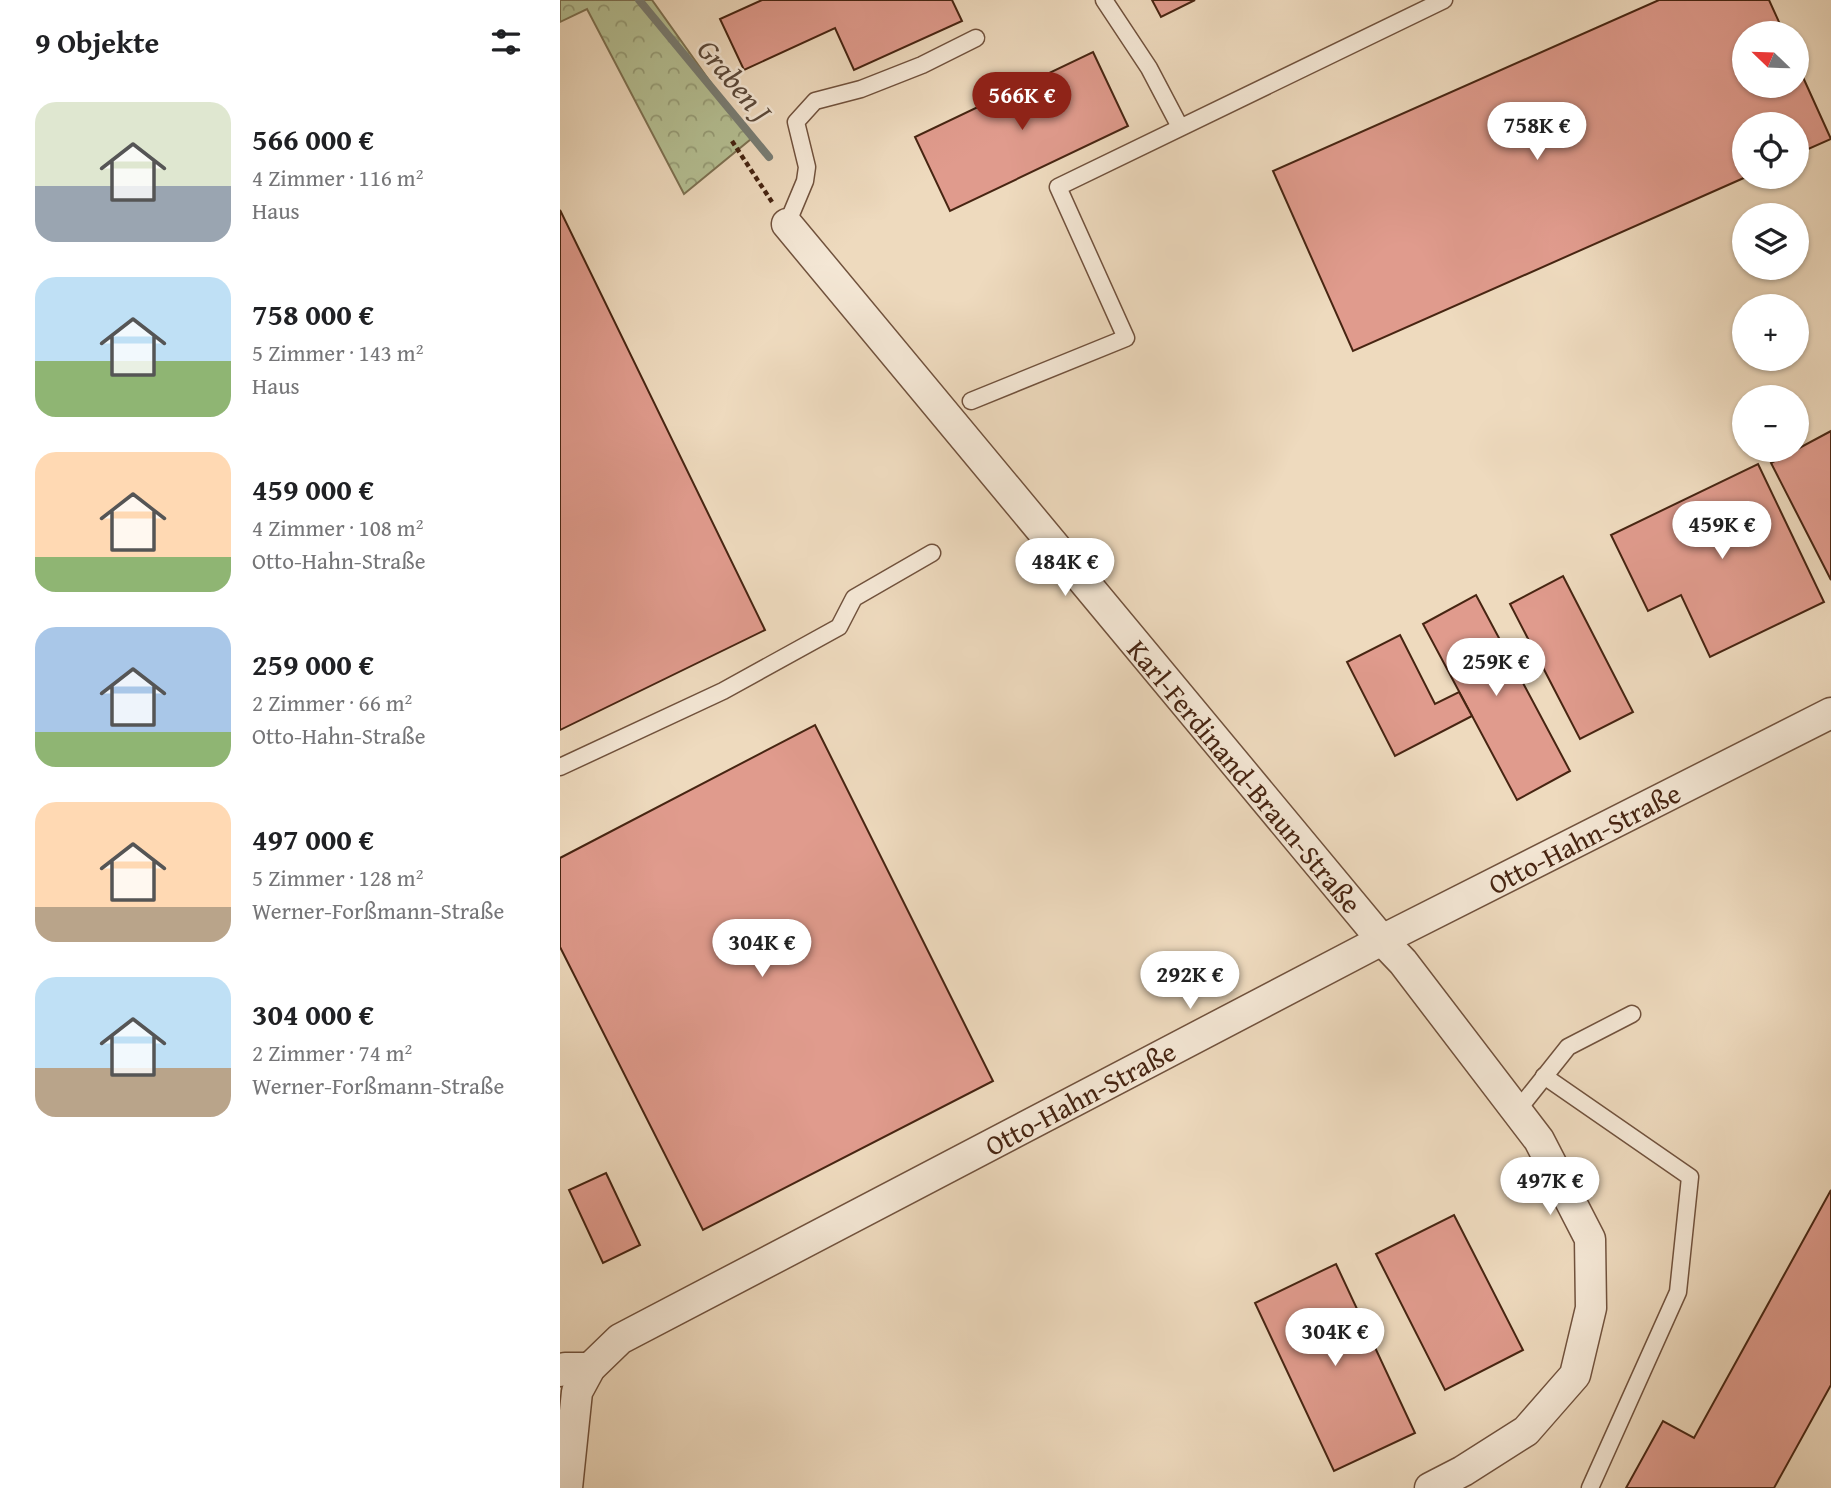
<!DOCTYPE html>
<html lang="de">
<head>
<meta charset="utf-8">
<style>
  :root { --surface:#fff; --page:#f2f2f2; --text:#202124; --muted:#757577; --accent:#8f2418 }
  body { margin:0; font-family:"Gentium Book Plus",serif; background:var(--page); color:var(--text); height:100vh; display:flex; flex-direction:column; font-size:26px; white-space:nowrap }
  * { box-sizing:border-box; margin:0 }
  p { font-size:23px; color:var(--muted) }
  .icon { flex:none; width:38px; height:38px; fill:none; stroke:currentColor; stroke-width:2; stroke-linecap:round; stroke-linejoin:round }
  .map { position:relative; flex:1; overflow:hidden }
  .drawer { display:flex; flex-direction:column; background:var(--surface); width:560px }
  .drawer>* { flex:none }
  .needle { width:46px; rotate:293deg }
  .controls { position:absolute; left:1172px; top:21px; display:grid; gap:14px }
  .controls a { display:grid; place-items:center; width:77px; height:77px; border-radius:50%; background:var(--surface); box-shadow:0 2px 5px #0004; font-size:35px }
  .price { position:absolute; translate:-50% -60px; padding:0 16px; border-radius:24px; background:#fff; color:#222; font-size:23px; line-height:46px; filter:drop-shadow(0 2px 4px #0008) }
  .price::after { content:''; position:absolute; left:50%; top:42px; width:21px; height:16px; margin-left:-10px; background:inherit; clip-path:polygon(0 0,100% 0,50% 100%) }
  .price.on { background:var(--accent); color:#fff }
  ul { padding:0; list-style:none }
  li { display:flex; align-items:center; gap:21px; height:175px; padding:0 35px }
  li span { display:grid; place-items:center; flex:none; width:196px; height:140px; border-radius:21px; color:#555 }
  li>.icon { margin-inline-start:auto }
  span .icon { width:84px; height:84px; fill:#fffc; stroke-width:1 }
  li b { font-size:30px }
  h2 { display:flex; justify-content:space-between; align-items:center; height:84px; padding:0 35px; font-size:30px }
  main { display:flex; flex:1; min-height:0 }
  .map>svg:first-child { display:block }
  .forest { fill:url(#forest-crowns); stroke:#7e7253; stroke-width:2 }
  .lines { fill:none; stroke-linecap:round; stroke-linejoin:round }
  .stream { stroke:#797e75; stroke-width:8 }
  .building { fill:#e09b8d; stroke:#472512; stroke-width:2 }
  .lane-casing { stroke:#71523d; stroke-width:19 }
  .street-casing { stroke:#71523d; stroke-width:33 }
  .path { stroke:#472512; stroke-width:4.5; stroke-dasharray:5 3.5; stroke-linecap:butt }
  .lane { stroke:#f4e7d5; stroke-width:16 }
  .street { stroke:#f4e7d5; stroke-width:30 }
  .labels { text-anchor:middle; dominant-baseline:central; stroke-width:5; stroke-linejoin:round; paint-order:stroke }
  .street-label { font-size:28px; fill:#472512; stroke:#f4e7d5 }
  .water-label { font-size:30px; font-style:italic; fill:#5c4a3b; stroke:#f4e7d5 }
</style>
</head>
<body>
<main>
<section class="drawer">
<h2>9 Objekte<svg class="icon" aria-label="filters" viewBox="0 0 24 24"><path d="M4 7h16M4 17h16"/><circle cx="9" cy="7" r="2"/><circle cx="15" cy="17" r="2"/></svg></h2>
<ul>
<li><span style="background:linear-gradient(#dfe7d0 60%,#9aa5b1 0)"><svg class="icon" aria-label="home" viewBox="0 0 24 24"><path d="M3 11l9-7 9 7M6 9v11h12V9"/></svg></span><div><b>566 000 €</b><p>4 Zimmer · 116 m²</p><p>Haus</p></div></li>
<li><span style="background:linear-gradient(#bfe0f5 60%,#8fb573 0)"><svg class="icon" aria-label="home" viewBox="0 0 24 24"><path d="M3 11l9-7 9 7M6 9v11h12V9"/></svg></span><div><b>758 000 €</b><p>5 Zimmer · 143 m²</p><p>Haus</p></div></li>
<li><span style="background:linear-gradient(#ffd9b3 75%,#8fb573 0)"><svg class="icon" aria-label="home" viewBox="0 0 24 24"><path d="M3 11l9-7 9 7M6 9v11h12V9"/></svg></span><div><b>459 000 €</b><p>4 Zimmer · 108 m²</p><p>Otto-Hahn-Straße</p></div></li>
<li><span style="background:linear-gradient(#a9c7e8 75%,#8fb573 0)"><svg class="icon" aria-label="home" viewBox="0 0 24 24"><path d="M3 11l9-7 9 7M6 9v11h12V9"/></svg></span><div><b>259 000 €</b><p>2 Zimmer · 66 m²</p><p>Otto-Hahn-Straße</p></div></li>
<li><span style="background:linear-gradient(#ffd9b3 75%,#b9a48a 0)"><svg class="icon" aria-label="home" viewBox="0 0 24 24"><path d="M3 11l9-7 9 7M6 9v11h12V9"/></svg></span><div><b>497 000 €</b><p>5 Zimmer · 128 m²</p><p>Werner-Forßmann-Straße</p></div></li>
<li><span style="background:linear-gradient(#bfe0f5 65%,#b9a48a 0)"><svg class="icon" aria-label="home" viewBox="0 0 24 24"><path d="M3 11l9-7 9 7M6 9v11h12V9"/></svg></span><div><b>304 000 €</b><p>2 Zimmer · 74 m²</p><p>Werner-Forßmann-Straße</p></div></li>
</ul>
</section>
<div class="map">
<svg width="1271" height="1488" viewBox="0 0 1271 1488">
  <defs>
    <pattern id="forest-crowns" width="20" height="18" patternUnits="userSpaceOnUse" patternTransform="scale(1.75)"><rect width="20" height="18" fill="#b5c094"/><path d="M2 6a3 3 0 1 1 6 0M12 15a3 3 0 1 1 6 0" fill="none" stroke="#959c77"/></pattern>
  </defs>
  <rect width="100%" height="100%" fill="#eedabe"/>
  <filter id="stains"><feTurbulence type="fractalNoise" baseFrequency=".00286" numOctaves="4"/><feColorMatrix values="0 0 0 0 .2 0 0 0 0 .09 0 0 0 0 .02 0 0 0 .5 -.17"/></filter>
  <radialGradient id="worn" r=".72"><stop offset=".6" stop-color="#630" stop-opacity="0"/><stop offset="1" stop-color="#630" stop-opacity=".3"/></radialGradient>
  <path class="forest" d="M 0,0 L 92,0 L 191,139 L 124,194 L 27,9 L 0,22 Z"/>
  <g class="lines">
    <path class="stream" d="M 79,0 L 209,157"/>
  </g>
  <g class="building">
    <path d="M 202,0 L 392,0 L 402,21 L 294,70 L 275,28 L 184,70 L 160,19 Z"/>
    <path d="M 592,0 L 635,0 L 601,17 Z"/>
    <path d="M 1099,0 L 1209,0 L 1224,33 L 1185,33 L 1185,86 L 1237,86 L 1237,64 L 1271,139 L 1237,154 L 1237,124 L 1185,124 L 1186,177 L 793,351 L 713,171 Z"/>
    <path d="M 533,52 L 568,126 L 390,211 L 355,137 Z"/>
    <path d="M 0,210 L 205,630 L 0,730 Z"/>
    <path d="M 1271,431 L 1271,580 L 1211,463 Z"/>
    <path d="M 1198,464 L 1264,602 L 1150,657 L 1121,595 L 1088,611 L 1051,535 Z"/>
    <path d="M 1003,576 L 1073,712 L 1020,739 L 950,604 Z"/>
    <path d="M 916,595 L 1010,771 L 957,800 L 863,624 Z"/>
    <path d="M 840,635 L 875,704 L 899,692 L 912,716 L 835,756 L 787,662 Z"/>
    <path d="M 255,725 L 433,1081 L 143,1230 L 0,947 L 0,858 Z"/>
    <path d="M 46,1173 L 80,1245 L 43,1263 L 9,1190 Z"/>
    <path d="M 1271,1190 L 1271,1385 L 1214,1488 L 1066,1488 L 1103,1421 L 1134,1438 Z"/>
    <path d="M 894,1215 L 963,1350 L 885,1390 L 816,1254 Z"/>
    <path d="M 776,1264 L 855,1433 L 774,1471 L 695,1303 Z"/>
  </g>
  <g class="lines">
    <defs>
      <g id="lane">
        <path d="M 544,0 L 589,68 L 620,127"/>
        <path d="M 227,224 L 245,181 L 247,167 L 236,122 L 255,101 L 301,89 L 362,65 L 416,38"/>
        <path d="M 411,401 L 566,338 L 498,187 L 884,0"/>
        <path d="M 0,767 L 163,691 L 279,627 L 294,598 L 372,553"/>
        <path d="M 984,1076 L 1130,1177 L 1118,1292 L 1030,1488"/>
        <path d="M 957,1111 L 1008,1047 L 1072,1014"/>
      </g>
      <g id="street">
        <path d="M 227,224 L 822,940 L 843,962 L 979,1140 L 1030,1239 L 1031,1308 L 1015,1375 L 966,1431 L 903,1471 L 870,1488"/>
        <path d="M 0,1371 L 5,1368 L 30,1368"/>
        <path d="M 7,1488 L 17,1392 L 30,1368 L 60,1339 L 822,940 L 1271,713"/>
      </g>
    </defs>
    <use href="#lane" class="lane-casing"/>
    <use href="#street" class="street-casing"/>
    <path class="path" d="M 172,141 L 212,202"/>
    <use href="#lane" class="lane"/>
    <use href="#street" class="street"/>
  </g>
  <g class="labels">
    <g class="street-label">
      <text transform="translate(685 776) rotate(50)">Karl-Ferdinand-Braun-Straße</text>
      <text transform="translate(1024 838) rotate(-27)">Otto-Hahn-Straße</text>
      <text transform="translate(520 1098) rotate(-28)">Otto-Hahn-Straße</text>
    </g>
    <g class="water-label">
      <text transform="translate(175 80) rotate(50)">Graben J</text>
    </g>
  </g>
  <rect width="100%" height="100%" filter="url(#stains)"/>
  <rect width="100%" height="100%" fill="url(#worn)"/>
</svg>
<div class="controls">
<a><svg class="needle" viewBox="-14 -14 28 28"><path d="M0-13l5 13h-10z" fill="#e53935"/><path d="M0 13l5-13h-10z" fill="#757577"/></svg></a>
<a><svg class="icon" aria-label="locate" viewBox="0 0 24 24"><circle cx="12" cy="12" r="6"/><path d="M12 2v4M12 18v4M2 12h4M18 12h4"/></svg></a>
<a><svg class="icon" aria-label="layers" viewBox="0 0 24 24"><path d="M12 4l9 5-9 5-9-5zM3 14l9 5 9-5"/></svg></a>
<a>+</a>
<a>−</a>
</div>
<b class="price on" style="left:462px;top:132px">566K €</b>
<b class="price" style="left:977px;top:162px">758K €</b>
<b class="price" style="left:1162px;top:561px">459K €</b>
<b class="price" style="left:505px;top:598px">484K €</b>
<b class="price" style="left:936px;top:698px">259K €</b>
<b class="price" style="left:202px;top:979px">304K €</b>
<b class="price" style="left:630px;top:1011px">292K €</b>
<b class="price" style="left:990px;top:1217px">497K €</b>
<b class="price" style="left:775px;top:1368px">304K €</b>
</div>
</main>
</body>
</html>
